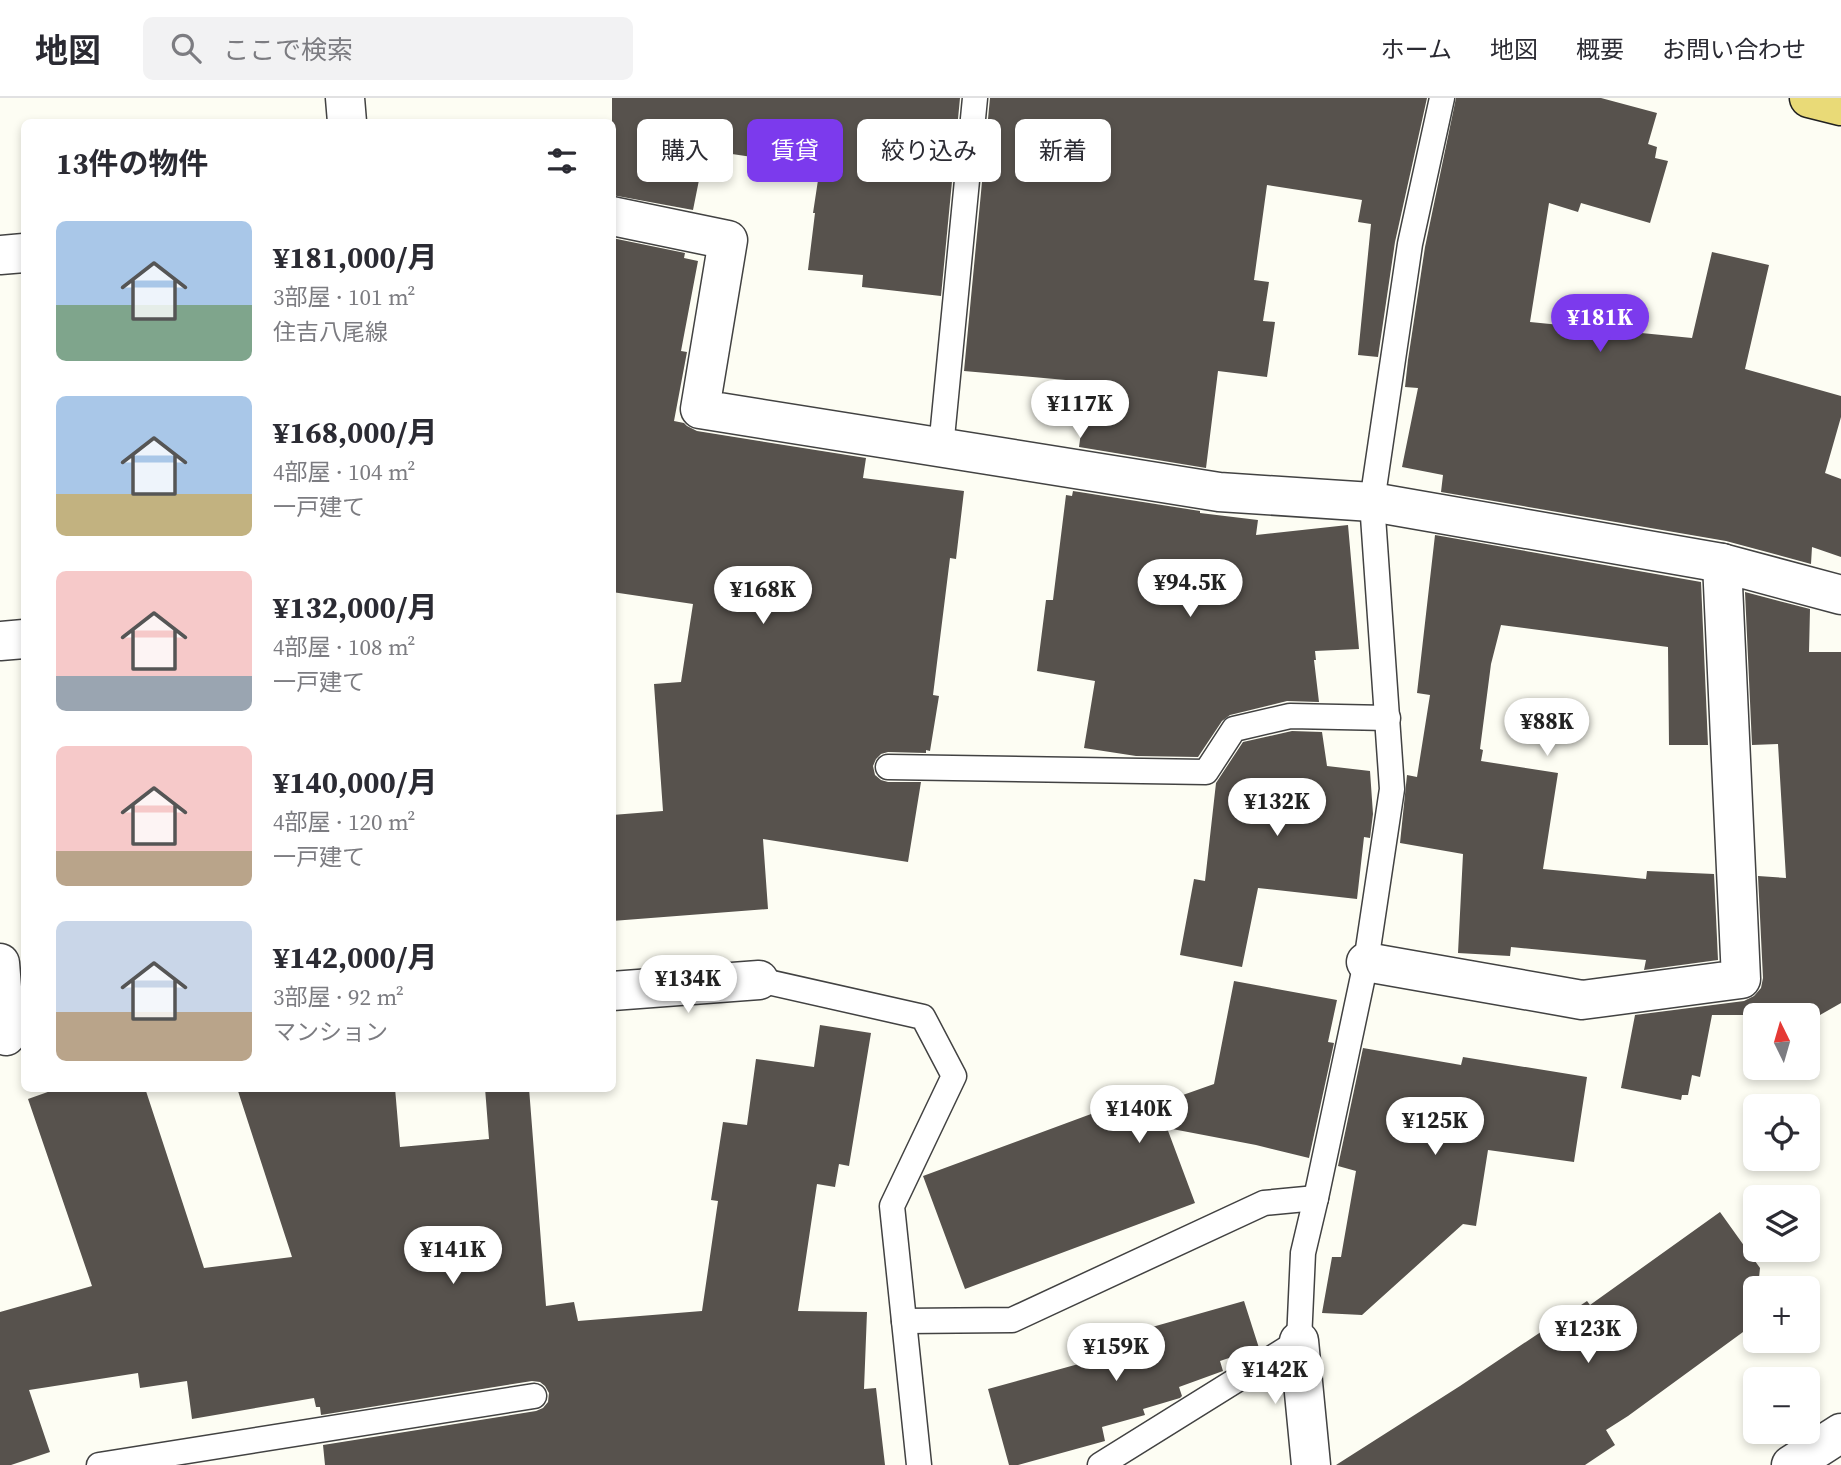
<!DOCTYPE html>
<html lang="ja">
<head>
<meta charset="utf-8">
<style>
  :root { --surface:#fff; --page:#f2f2f3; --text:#2b2b33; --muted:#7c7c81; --line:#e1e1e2; --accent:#7c3aed }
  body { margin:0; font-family:"Source Serif 4","Noto Sans JP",serif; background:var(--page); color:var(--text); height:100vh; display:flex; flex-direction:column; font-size:26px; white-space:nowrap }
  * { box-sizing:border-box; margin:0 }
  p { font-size:23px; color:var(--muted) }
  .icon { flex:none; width:38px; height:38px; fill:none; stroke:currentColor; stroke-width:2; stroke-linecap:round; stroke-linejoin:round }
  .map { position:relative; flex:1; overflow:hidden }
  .drawer { position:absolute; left:21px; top:21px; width:595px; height:973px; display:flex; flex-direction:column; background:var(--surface); border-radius:10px; box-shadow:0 4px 10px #0003 }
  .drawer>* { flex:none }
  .banner { position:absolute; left:637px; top:21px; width:665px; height:63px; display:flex; gap:14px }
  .needle { width:46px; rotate:355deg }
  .controls { position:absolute; left:1743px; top:905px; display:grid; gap:14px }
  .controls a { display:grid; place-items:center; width:77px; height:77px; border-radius:10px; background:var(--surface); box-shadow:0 4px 10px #0003; font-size:35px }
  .price { position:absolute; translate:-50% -60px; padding:0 16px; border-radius:24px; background:#fff; color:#222; font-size:23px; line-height:46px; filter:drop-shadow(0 2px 4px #0008) }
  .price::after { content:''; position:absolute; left:50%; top:42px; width:21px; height:16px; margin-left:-10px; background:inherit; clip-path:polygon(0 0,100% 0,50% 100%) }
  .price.current { background:var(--accent); color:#fff }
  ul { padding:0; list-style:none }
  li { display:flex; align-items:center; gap:21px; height:175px; padding:0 35px }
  li span { display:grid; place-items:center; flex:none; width:196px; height:140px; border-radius:10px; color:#555 }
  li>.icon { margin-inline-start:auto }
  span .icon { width:84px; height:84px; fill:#fffc; stroke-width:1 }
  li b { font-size:30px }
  h2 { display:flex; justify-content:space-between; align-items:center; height:84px; padding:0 35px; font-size:30px }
  .tag { padding:0 24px; border-radius:10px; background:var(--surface); box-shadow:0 4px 10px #0003; font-size:24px; line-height:63px }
  .tag.current { background:var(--accent); color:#fff }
  header { display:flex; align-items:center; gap:42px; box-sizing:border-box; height:98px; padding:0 35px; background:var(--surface); border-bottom:2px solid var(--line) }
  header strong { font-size:33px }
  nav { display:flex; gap:38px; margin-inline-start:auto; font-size:24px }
  .search { width:490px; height:63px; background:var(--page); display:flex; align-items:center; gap:18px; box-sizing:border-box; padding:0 24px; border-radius:10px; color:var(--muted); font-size:26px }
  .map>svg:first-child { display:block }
  .building { fill:#57524d }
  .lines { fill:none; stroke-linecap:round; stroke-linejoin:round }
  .lane-casing { stroke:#424242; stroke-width:27 }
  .street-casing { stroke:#424242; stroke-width:41 }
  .primary-casing { stroke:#202020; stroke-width:41 }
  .lane { stroke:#fff; stroke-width:24 }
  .street { stroke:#fff; stroke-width:38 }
  .primary { stroke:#e9da77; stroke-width:38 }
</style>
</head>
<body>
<header>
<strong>地図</strong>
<div class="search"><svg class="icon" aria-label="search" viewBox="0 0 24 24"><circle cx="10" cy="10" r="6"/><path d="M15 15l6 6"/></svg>ここで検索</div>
<nav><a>ホーム</a><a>地図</a><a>概要</a><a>お問い合わせ</a></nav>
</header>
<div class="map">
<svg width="1841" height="1367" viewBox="0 0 1841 1367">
  <rect width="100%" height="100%" fill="#fdfdf3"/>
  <g class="building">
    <path d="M 612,0 L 960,0 L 941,198 L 862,189 L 863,177 L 808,172 L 815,115 L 813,115 L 820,69 L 705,52 L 693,112 L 612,97 Z"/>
    <path d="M 990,0 L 1427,0 L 1395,144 L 1378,259 L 1358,257 L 1371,126 L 1358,124 L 1362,102 L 1267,87 L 1254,182 L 1269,184 L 1263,223 L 1275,224 L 1267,279 L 1218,273 L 1206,370 L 1079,349 L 1088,284 L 964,273 Z"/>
    <path d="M 1456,0 L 1601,0 L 1657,15 L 1648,46 L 1657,49 L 1655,60 L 1668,63 L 1650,125 L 1581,105 L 1578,114 L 1549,105 L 1530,224 L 1692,240 L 1712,154 L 1769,167 L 1745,271 L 1841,298 L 1841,319 L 1825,375 L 1841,381 L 1841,459 L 1812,449 L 1811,466 L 1726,443 L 1441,394 L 1443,377 L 1402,369 L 1418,290 L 1405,289 L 1408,262 L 1425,149 Z"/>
    <path d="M 612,140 L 685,155 L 684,160 L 698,163 L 681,253 L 687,254 L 674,323 L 684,325 L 687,328 L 697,333 L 866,360 L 863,380 L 964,393 L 956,461 L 950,460 L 933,597 L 939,598 L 930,653 L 926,652 L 926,655 L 888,654 L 881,656 L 876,661 L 873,668 L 875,677 L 881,682 L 888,684 L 921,684 L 908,764 L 763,741 L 768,811 L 612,823 L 612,717 L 663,713 L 654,586 L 681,584 L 693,506 L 612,494 Z"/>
    <path d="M 1073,393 L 1200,413 L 1200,415 L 1258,422 L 1256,437 L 1348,427 L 1359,551 L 1315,553 L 1316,562 L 1314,562 L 1319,604 L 1287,603 L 1230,617 L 1222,623 L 1198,659 L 1136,658 L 1084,650 L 1095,583 L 1037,573 L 1046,502 L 1053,502 L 1066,397 L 1072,398 Z"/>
    <path d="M 1435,437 L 1701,484 L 1708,647 L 1669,647 L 1668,549 L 1501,527 L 1491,566 L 1480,651 L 1483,652 L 1481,663 L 1558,675 L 1543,771 L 1646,781 L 1647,773 L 1714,776 L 1718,862 L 1644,872 L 1646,862 L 1511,849 L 1510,858 L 1458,855 L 1463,756 L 1400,745 L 1407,677 L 1417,679 L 1430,597 L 1417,595 Z"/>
    <path d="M 1745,494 L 1810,511 L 1809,554 L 1841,554 L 1841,905 L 1820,917 L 1712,917 L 1700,979 L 1692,977 L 1688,997 L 1682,997 L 1681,1002 L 1621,990 L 1635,917 L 1744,903 L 1754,898 L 1761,890 L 1763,880 L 1758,778 L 1786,780 L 1778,646 L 1752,647 Z"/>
    <path d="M 1292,633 L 1322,634 L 1327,668 L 1370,673 L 1373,716 L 1370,740 L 1364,739 L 1357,801 L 1258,790 L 1242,869 L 1180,857 L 1194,781 L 1205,783 L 1216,685 L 1243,644 Z"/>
    <path d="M 1234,883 L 1337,902 L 1328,944 L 1334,945 L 1309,1060 L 1256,1047 L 1167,1030 L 1195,1105 L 965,1191 L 923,1078 L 1110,1009 L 1115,1021 L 1214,986 Z"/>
    <path d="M 820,927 L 871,935 L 849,1068 L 839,1066 L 835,1089 L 817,1086 L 798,1213 L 867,1214 L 864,1291 L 876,1290 L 885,1367 L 325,1367 L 323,1347 L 536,1313 L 543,1310 L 548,1304 L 549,1295 L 545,1288 L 540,1284 L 532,1283 L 321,1317 L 320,1309 L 316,1309 L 314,1300 L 192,1321 L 187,1283 L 140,1290 L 138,1275 L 29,1292 L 50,1354 L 11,1367 L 0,1367 L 0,1214 L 92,1188 L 28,1001 L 59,990 L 145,990 L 204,1170 L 292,1159 L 237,990 L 395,990 L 400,1049 L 489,1041 L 485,990 L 529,990 L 546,1208 L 574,1204 L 578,1223 L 702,1213 L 718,1103 L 711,1102 L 723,1024 L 747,1027 L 756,961 L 814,969 Z"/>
    <path d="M 1363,950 L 1461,967 L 1463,959 L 1587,979 L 1574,1064 L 1488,1052 L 1476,1128 L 1463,1126 L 1362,1217 L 1322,1215 L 1332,1159 L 1341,1159 L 1356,1073 L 1338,1068 Z"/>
    <path d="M 1720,1114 L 1760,1170 L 1758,1190 L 1755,1190 L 1754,1226 L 1628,1318 L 1606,1332 L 1615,1347 L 1585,1367 L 1336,1367 L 1460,1288 L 1587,1203 L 1590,1207 Z"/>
    <path d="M 1244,1203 L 1259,1250 L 1220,1263 L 1223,1273 L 1179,1289 L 1182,1298 L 1180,1300 L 1143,1311 L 1145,1317 L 1102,1329 L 1105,1343 L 1018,1367 L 1009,1367 L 988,1291 L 1093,1262 L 1091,1252 L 1133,1240 L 1131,1235 Z"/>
  </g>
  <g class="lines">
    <defs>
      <g id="lane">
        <path d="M 941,350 L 975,0"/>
        <path d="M 888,669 L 1206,674 L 1234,631 L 1290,618 L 1388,620"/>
        <path d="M 759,882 L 923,919 L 954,978 L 892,1108 L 919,1367"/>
        <path d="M 904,1223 L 1012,1222 L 1264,1105 L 1316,1100"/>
        <path d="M 99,1367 L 534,1298"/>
        <path d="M 1100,1367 L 1299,1243 L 1303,1155 L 1316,1100 L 1366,864 L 1392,691 L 1372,404 L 1410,146 L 1442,0"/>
      </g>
      <g id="street">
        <path d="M 345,0 L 347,24"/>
        <path d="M 612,118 L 728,142 L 700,311 L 1219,394 L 1372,404 L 1722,465"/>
        <path d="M 0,157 L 24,155"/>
        <path d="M 0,543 L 24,541"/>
        <path d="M 1366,864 L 1582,902 L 1741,881 L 1722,465 L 1841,497"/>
        <path d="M 0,865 L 6,938"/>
        <path d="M 612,893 L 759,882"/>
        <path d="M 1299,1243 L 1311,1367"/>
        <path d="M 1791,1367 L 1841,1335"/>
      </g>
      <path id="primary" d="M 1809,0 L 1841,8"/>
    </defs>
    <use href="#lane" class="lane-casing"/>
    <use href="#street" class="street-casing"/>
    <use href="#primary" class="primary-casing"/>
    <use href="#lane" class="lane"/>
    <use href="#street" class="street"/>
    <use href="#primary" class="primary"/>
  </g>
</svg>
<div class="controls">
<a><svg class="needle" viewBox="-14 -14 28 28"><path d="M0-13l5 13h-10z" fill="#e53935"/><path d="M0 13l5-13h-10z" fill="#7c7c81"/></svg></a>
<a><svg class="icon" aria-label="locate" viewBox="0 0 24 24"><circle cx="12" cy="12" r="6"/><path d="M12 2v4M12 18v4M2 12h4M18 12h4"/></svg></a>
<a><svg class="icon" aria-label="layers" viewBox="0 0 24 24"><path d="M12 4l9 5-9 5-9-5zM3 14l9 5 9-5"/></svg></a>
<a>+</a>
<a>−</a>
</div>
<b class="price current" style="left:1600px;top:256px">¥181K</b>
<b class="price" style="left:1080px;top:342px">¥117K</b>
<b class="price" style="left:1190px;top:521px">¥94.5K</b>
<b class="price" style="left:763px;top:528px">¥168K</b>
<b class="price" style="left:1547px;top:660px">¥88K</b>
<b class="price" style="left:1277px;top:740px">¥132K</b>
<b class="price" style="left:688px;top:917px">¥134K</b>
<b class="price" style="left:1139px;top:1047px">¥140K</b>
<b class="price" style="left:1435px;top:1059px">¥125K</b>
<b class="price" style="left:453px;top:1188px">¥141K</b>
<b class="price" style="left:1588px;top:1267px">¥123K</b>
<b class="price" style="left:1116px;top:1285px">¥159K</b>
<b class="price" style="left:1275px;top:1308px">¥142K</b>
<div class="banner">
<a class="tag">購入</a>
<a class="tag current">賃貸</a>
<a class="tag">絞り込み</a>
<a class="tag">新着</a>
</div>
<section class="drawer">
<h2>13件の物件<svg class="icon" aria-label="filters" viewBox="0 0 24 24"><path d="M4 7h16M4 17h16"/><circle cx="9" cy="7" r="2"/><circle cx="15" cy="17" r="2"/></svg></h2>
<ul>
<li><span style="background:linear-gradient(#a9c7e8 60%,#7fa58c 0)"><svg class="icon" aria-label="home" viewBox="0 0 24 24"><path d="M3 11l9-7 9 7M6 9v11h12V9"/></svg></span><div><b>¥181,000/月</b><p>3部屋 · 101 m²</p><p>住吉八尾線</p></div></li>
<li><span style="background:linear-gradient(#a9c7e8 70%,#c2b280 0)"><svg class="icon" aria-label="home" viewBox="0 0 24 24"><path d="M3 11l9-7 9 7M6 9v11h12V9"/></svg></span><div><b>¥168,000/月</b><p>4部屋 · 104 m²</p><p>一戸建て</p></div></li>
<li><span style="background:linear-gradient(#f6c9c9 75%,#9aa5b1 0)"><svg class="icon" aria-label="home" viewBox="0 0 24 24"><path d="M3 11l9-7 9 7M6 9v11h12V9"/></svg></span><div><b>¥132,000/月</b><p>4部屋 · 108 m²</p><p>一戸建て</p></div></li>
<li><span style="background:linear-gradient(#f6c9c9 75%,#b9a48a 0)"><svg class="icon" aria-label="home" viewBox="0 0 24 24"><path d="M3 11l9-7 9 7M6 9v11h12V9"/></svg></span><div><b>¥140,000/月</b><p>4部屋 · 120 m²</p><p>一戸建て</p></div></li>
<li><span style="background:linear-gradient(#c9d6e8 65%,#b9a48a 0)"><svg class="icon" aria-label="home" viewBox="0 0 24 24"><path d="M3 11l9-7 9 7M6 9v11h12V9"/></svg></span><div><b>¥142,000/月</b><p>3部屋 · 92 m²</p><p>マンション</p></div></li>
</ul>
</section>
</div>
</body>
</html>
